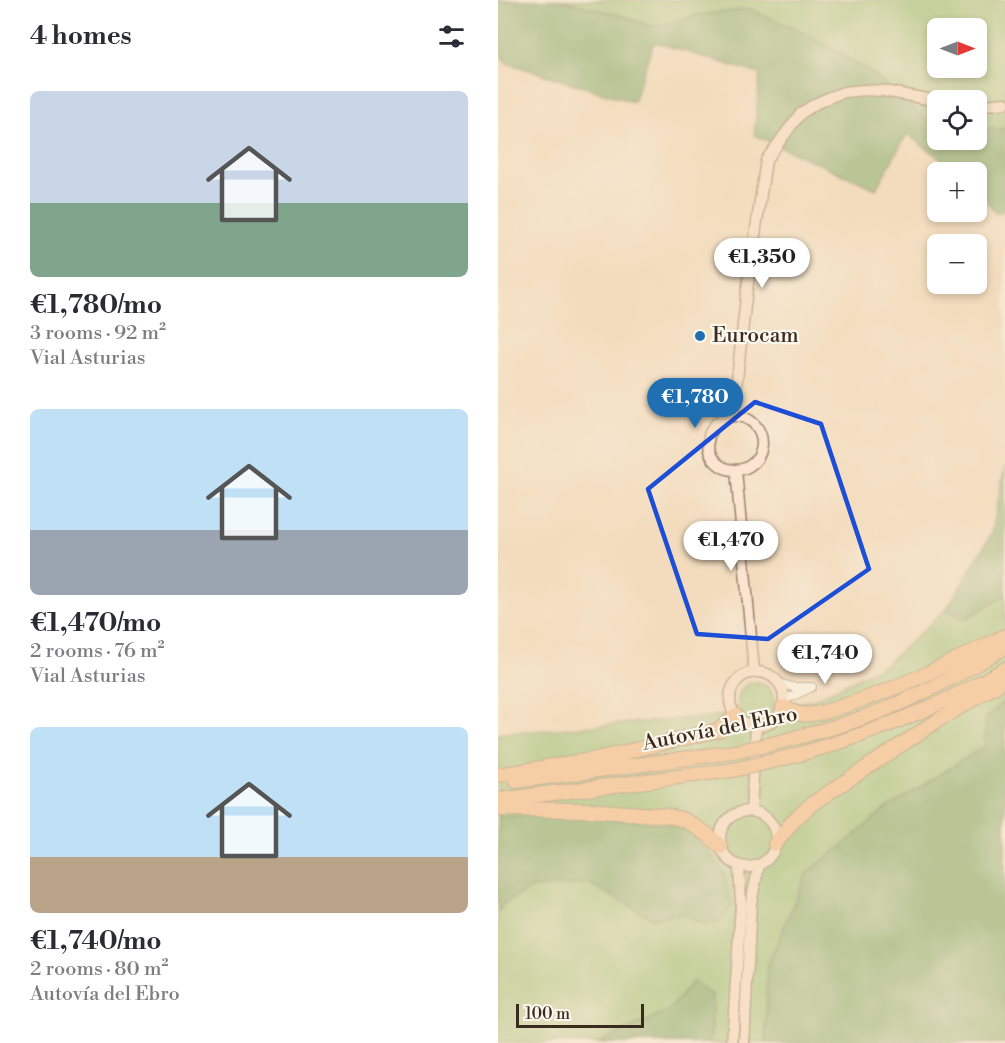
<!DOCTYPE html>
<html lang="en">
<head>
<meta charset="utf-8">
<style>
  :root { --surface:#fff; --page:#f2f2f3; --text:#2b2b33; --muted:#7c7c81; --accent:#1f6fb2 }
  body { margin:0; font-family:"Libre Bodoni",serif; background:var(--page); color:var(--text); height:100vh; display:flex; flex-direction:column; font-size:22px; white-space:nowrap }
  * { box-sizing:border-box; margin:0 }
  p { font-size:20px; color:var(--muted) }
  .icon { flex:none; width:33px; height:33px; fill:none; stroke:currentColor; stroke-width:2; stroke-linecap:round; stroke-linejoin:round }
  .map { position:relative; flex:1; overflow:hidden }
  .details { display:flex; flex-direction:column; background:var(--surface); width:498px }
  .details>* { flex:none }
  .needle { width:39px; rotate:90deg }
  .buttons { position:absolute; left:429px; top:18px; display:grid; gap:12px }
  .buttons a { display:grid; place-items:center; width:60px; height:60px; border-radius:9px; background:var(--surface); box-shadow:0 3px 9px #0003; font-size:30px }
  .scale { position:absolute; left:18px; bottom:15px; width:128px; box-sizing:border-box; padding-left:6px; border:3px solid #3b2a1e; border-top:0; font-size:16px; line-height:21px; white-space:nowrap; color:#3b2a1e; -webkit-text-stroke:4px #fbf7ec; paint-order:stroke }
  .price { position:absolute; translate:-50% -51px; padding:0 14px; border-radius:21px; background:#fff; color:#222; font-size:20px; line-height:39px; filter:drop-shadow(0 2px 3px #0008) }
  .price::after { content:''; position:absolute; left:50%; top:36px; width:18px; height:14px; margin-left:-9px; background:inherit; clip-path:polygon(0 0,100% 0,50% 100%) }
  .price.active { background:var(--accent); color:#fff }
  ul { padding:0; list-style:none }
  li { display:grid; align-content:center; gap:12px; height:318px; padding:0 30px }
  li span { display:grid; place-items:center; height:186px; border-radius:9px; color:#555 }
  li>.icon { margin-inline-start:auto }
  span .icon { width:108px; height:108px; fill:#fffc; stroke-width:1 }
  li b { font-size:26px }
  h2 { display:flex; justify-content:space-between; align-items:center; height:72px; padding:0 30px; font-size:26px }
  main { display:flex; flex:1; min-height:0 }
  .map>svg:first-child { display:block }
  .green { fill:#91c374; stroke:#667649; stroke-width:1.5; fill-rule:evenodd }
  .forest { fill:#74a966; stroke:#586a42; stroke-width:1.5 }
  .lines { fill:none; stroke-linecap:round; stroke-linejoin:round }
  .street-casing { stroke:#97836e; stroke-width:10 }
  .secondary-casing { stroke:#97836e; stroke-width:13 }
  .highway-casing { stroke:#97836e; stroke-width:16 }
  .street { stroke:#fff; stroke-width:8 }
  .secondary { stroke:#fce5d0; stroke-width:10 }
  .highway { stroke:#f8bd89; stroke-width:14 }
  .highway-bridge-casing { stroke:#97836e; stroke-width:16; stroke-linecap:butt }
  .highway-bridge { stroke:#f8bd89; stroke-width:14 }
  .marked { fill:none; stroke:#1d4ed8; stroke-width:4.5; stroke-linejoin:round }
  .poi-dot { fill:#1f6fb2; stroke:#fbf7ec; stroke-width:2 }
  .labels { text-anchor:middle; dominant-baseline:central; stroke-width:4.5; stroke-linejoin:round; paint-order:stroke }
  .poi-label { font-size:21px; fill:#3b2a1e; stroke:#fbf7ec; text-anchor:start }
  .street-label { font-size:21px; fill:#3b2a1e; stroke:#fbf7ec }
</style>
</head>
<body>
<main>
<section class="details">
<h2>4 homes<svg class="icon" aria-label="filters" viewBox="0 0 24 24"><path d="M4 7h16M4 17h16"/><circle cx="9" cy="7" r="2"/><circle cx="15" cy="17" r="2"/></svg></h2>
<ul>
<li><span style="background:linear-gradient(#c9d6e8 60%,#7fa58c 0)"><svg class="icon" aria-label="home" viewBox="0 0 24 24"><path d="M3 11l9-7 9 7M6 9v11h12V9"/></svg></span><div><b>€1,780/mo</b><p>3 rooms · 92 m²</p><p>Vial Asturias</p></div></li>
<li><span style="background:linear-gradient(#bfe0f5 65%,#9aa5b1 0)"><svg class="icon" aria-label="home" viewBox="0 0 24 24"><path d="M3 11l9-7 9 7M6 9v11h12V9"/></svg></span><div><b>€1,470/mo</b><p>2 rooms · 76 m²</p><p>Vial Asturias</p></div></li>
<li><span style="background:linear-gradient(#bfe0f5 70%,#b9a48a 0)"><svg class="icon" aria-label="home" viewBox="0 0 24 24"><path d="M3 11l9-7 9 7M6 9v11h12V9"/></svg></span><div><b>€1,740/mo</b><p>2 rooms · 80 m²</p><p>Autovía del Ebro</p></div></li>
</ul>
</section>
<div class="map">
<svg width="507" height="1043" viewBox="0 0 507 1043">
  <rect width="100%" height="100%" fill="#fbf7ec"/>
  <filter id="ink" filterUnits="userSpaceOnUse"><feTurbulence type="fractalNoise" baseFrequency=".0167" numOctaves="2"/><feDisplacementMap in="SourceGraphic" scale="12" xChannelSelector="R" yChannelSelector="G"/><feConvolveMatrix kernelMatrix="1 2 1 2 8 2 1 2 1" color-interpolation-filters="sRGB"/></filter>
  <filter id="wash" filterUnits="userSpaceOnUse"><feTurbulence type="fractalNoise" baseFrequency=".008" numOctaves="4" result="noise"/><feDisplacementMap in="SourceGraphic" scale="24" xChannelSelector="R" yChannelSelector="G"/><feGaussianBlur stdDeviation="1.35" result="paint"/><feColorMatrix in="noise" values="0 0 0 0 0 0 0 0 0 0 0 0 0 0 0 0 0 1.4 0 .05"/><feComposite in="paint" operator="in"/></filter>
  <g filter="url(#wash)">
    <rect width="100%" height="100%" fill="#f3dcbe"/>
    <g class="green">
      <path d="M 62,0 L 507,0 L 507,129 L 479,128 L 478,100 L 440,100 L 439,127 L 436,127 L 377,75 L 319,39 L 252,9 L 200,15 L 157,27 L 125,16 ZM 440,28 L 478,28 L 478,68 L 440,68 Z"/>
      <path d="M 507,596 L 507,700 L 488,718 L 487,746 L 386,810 L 343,847 L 309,873 L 269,967 L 268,1043 L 211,1043 L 214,1028 L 214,996 L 194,982 L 171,1011 L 100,1043 L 0,1043 L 0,914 L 4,905 L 34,888 L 91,883 L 154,918 L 186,913 L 202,923 L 220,923 L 0,816 L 0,734 L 220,716 L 242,712 C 230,674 280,672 276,707 L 315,700 L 388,664 L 449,609 L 465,619 Z"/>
    </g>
    <g class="forest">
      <path d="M 0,0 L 62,0 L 125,16 L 157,27 L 200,15 L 252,9 L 319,39 L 377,75 L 436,126 L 439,127 L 440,140 L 478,140 L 479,128 L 507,129 L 507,211 L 497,213 L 479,187 L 478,172 L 460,172 L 409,134 L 378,189 L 256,135 L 262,74 L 156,42 L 135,102 L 9,63 L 0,53 Z"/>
      <path d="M 507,466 L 507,596 L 465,620 L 449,609 L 494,533 Z"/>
      <path d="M 507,700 L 507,1043 L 268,1043 L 269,967 L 309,873 L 343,847 L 386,810 L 487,746 L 488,718 Z"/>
      <path d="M 75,815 L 169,824 L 196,834 L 225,872 L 234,905 L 220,923 L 202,923 L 186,914 L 154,918 L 91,883 L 34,888 L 4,905 L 0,914 L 0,816 Z"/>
      <path d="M 194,982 L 214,996 L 214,1028 L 211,1043 L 100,1043 L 171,1011 Z"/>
    </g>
  </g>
  <g filter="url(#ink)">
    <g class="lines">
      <defs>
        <path id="street" d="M 281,683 L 294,687 L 314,687 L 286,700"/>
        <g id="secondary">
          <path d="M 478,106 L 507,103"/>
          <path d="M 235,416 L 248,297 L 268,160 L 302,114 L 317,104 L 332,97 L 346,92 L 366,90 L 386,91 L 440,101"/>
          <circle cx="237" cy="443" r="27"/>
          <path d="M 238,470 L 256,671"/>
          <circle cx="259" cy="699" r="27"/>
          <path d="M 253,811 L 258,726"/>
          <circle cx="250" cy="839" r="28"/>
          <path d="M 234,1043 L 243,904 L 241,866"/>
          <path d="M 246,1043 L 253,903 L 261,865"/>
        </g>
        <g id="highway">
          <path d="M 285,707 C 290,709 296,713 302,714 C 315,716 330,711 342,707 C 399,690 454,662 507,636"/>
          <path d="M 274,744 C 305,735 337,728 367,717 C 416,699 463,674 507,647"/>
          <path d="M 275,761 C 357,741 434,711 507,669"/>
          <path d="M 0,775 L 98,759 L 221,730 L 238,716"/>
          <path d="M 18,781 L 236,752"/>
          <path d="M 0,800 L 235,770"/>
          <path d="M 0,809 L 90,810 L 171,816 L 187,820 L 209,834 L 223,847"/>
          <path d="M 277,844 L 296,820 L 315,803 L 439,721 L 507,680"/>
        </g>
      </defs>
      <use href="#street" class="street-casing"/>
      <use href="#secondary" class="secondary-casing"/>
      <use href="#highway" class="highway-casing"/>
      <use href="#street" class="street"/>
      <use href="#secondary" class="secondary"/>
      <use href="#highway" class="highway"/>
      <defs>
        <g id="highway-bridge">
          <path d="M 236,752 L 274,744"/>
          <path d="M 235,770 L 275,761"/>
        </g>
      </defs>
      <use href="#highway-bridge" class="highway-bridge-casing"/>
      <use href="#highway-bridge" class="highway-bridge"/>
    </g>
  </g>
  <path d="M0 0H507V1043H0ZM 257,402 L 323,424 L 371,569 L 270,639 L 199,634 L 150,489 Z" fill="#f3dcbe" fill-opacity=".55" fill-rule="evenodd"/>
  <path class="marked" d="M 257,402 L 323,424 L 371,569 L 270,639 L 199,634 L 150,489 Z"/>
  <circle class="poi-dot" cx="202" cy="336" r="6"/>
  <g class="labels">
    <g class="poi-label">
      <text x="214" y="336">Eurocam</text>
    </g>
    <g class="street-label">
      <text transform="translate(222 729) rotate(-11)">Autovía del Ebro</text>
    </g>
  </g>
</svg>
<div class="buttons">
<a><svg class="needle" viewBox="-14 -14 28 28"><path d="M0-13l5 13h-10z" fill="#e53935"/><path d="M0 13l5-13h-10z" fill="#7c7c81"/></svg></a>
<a><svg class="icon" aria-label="locate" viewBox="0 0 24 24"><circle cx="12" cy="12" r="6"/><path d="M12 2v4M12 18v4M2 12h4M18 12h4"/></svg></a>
<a>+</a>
<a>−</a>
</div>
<div class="scale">100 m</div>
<b class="price" style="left:264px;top:289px">€1,350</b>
<b class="price active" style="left:197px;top:429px">€1,780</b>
<b class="price" style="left:233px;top:572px">€1,470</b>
<b class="price" style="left:327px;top:685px">€1,740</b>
</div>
</main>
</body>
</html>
